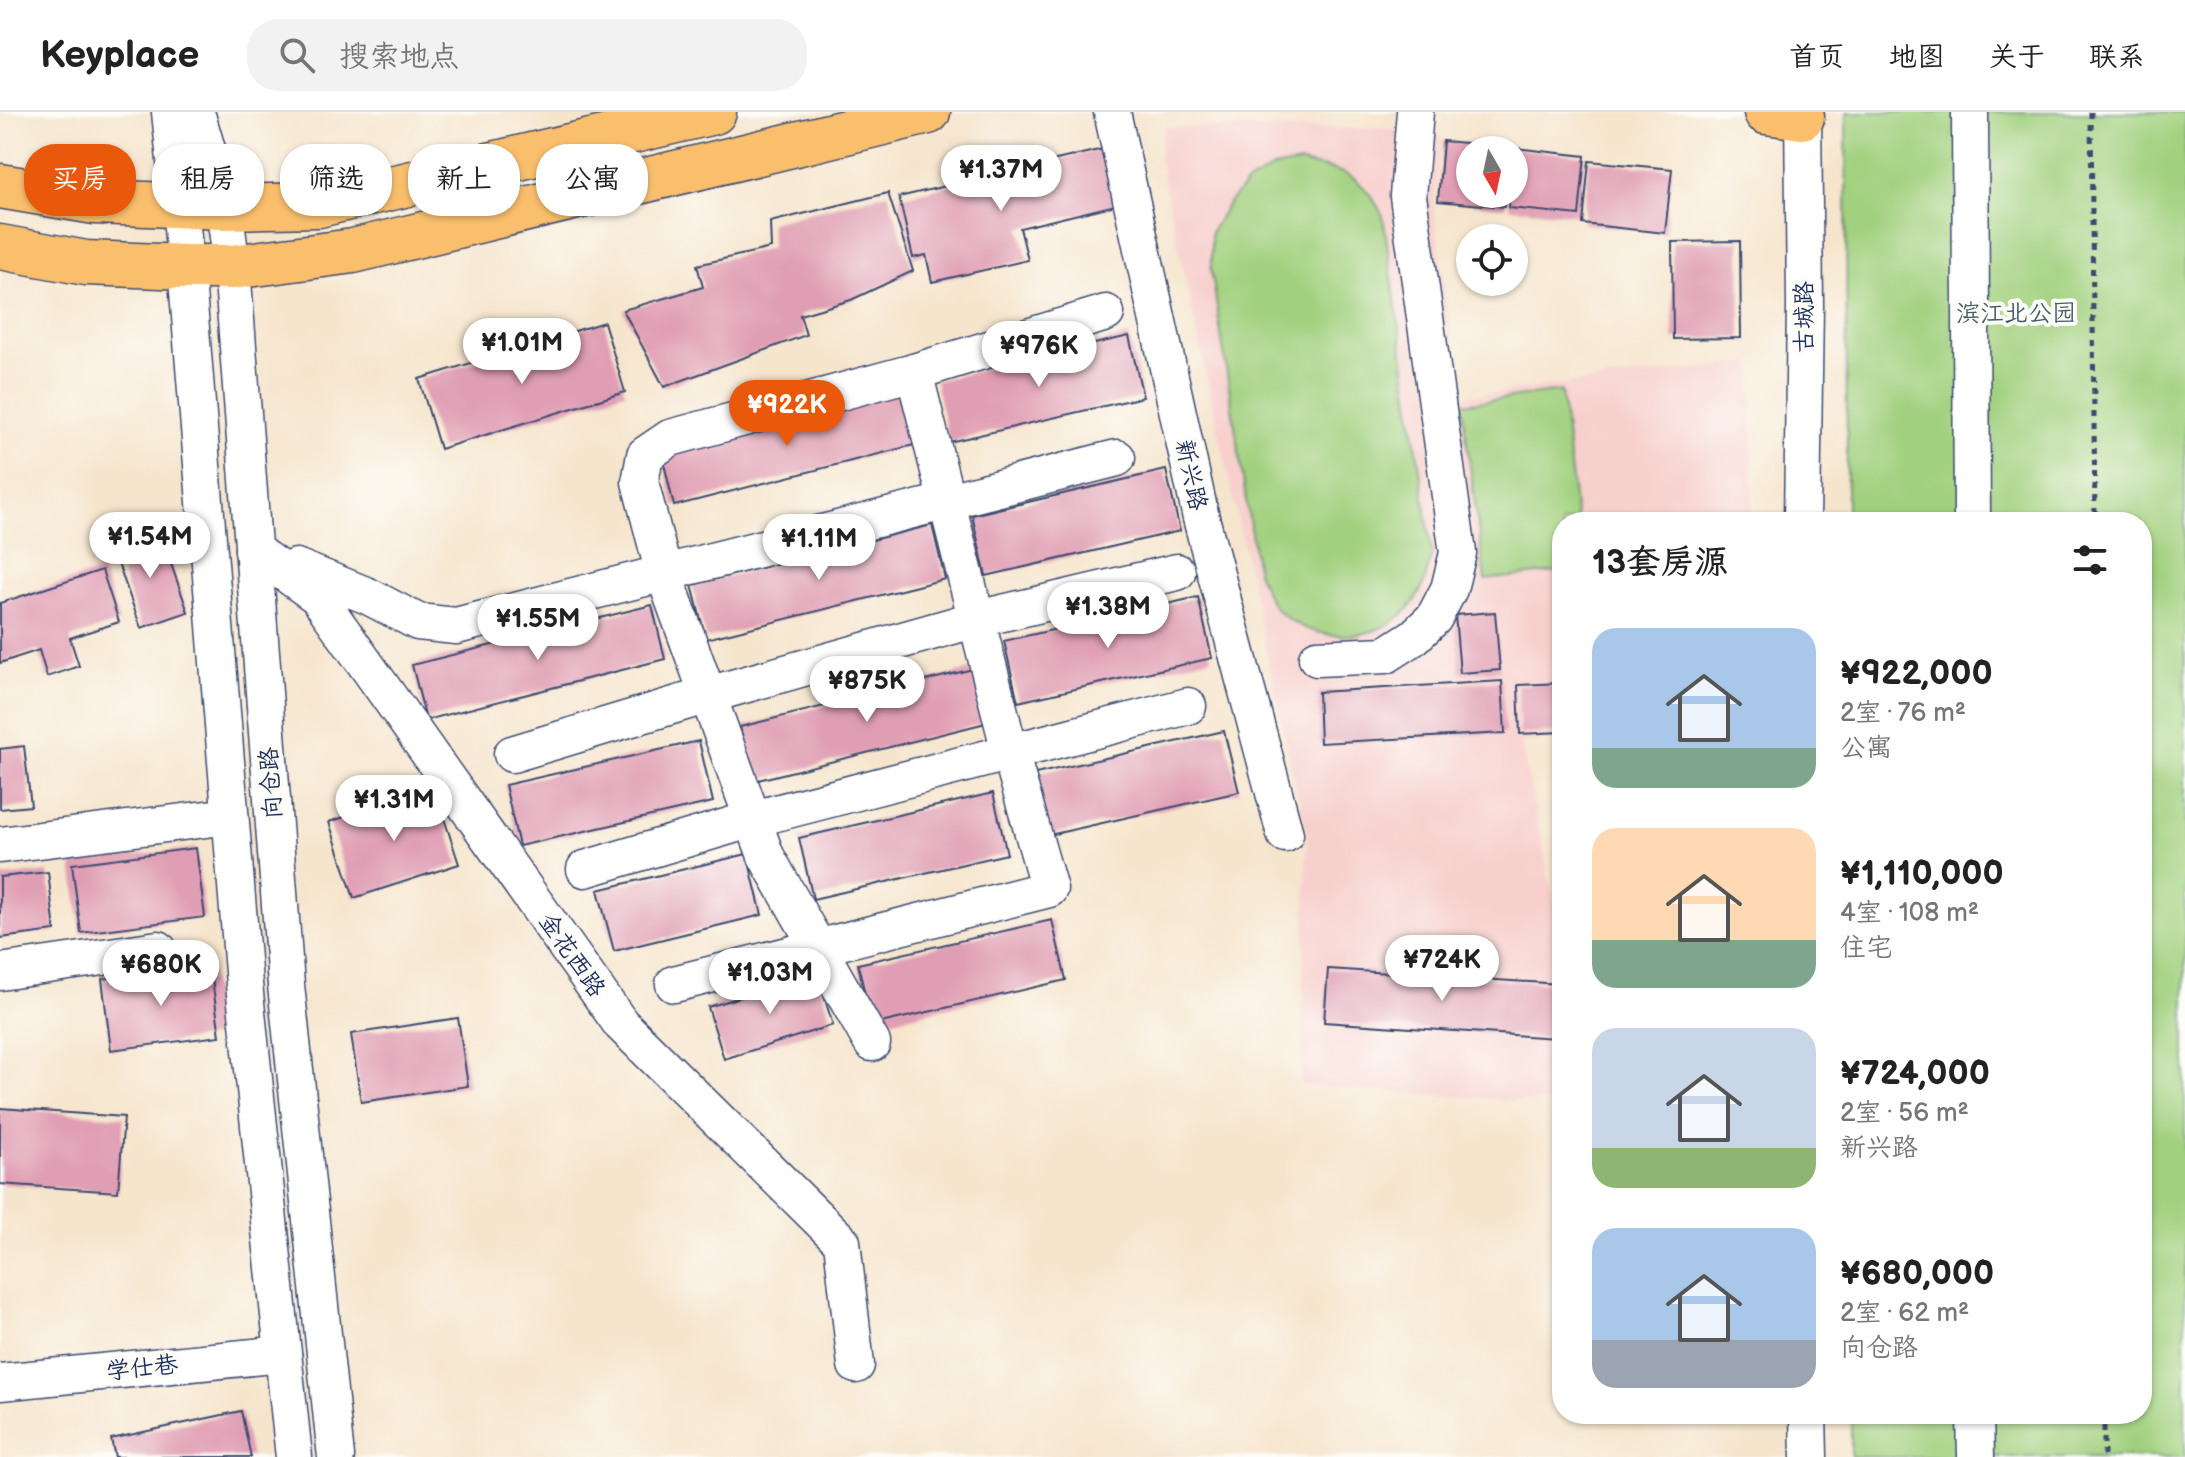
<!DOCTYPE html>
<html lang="zh">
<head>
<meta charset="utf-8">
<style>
  :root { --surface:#fff; --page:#f2f2f2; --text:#222; --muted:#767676; --line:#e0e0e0; --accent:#ea580c }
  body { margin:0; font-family:"Balsamiq Sans","LXGW WenKai TC",sans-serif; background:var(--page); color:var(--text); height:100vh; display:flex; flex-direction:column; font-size:30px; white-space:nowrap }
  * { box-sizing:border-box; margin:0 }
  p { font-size:26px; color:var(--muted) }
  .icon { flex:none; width:44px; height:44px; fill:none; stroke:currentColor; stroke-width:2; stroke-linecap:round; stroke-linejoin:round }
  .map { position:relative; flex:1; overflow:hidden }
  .panel { position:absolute; left:1552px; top:400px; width:600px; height:912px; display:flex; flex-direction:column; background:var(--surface); border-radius:32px; box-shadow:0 2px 6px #0004 }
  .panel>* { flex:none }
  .banner { position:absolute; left:24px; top:32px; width:760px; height:72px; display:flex; gap:16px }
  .needle { width:52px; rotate:171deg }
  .buttons { position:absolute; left:1456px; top:24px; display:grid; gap:16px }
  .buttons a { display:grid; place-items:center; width:72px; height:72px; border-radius:50%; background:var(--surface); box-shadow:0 2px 6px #0004; font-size:40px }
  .price { position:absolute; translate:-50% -68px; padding:0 18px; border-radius:28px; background:#fff; color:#222; font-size:26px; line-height:52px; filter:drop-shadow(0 2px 4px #0008) }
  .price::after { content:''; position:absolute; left:50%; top:48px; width:24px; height:18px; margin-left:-12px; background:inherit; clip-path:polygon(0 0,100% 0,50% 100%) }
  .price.active { background:var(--accent); color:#fff }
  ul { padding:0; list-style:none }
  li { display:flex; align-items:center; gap:24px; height:200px; padding:0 40px }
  li span { display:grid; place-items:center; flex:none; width:224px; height:160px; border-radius:24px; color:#555 }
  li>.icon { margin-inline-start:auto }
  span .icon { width:96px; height:96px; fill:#fffc; stroke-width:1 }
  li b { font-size:34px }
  h2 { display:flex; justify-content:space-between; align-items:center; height:96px; padding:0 40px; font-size:34px }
  .tag { padding:0 28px; border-radius:32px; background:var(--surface); box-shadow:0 2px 6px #0004; font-size:28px; line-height:72px }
  .tag.active { background:var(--accent); color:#fff }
  header { display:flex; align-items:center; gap:48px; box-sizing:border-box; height:112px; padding:0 40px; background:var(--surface); border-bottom:2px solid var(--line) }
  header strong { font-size:38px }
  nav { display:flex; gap:44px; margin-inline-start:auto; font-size:28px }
  .search { width:560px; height:72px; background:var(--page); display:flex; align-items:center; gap:20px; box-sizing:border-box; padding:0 28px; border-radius:32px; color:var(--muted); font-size:30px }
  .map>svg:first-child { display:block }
  .built { fill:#f7d0cd }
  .green { fill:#a1d07e; stroke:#5e806e; stroke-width:2 }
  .building { fill:#e09eb4 }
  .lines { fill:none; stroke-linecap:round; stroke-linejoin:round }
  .minor-casing { stroke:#3c4a6f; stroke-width:39 }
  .major-casing { stroke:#3c4a6f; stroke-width:47 }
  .path { stroke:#3c4a6f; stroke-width:5; stroke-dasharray:6 6; stroke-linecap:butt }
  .minor { stroke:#fff; stroke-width:36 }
  .major { stroke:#f9bf6d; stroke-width:44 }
  .labels { text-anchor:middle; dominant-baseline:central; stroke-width:8; stroke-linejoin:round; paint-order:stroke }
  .park-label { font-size:24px; fill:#435f68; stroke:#fdfcf7 }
  .street-label { font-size:24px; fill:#1b2f5e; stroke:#fdfcf7 }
</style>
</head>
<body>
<header>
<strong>Keyplace</strong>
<div class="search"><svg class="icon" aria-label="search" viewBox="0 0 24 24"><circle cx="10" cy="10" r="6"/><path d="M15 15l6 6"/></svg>搜索地点</div>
<nav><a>首页</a><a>地图</a><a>关于</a><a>联系</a></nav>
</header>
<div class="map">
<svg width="2185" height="1345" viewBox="0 0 2185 1345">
  <rect width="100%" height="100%" fill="#fdfcf7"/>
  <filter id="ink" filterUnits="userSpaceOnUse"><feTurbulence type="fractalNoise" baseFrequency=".0125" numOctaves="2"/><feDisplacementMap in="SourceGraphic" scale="16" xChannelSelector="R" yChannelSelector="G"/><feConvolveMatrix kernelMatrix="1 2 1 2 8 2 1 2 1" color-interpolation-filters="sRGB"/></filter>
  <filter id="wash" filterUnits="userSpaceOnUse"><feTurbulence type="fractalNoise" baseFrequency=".006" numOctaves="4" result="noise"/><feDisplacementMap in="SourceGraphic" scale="32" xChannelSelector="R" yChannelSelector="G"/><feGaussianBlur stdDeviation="1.8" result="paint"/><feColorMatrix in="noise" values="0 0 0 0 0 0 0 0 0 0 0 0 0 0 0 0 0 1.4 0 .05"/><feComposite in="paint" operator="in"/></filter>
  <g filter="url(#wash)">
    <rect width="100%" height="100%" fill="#f6e5cd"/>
    <path class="built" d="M 1164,15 L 1389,17 L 1441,24 L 1434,95 L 1459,285 L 1752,250 L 1753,410 L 1562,410 L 1562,628 L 1521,630 L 1562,827 L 1561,992 L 1301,973 L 1307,726 L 1159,46 Z"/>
    <g class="green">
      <path d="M 1846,0 L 2185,0 L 2185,1345 L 1851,1345 L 1851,1302 L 2142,1302 L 2142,410 L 1847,410 Z"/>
      <path d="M 1300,51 C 1345,59 1361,61 1383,104 L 1432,441 C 1427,461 1423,482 1408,497 C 1375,531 1319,531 1283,503 C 1269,492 1264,476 1257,460 L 1211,156 L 1211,120 L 1227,93 L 1246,72 L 1273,56 Z"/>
      <path d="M 1561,279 L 1577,410 L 1562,410 L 1562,459 L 1485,468 L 1462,292 Z"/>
    </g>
    <g id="blocks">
      <g class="building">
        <path d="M 1443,29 L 1511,35 L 1510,38 L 1470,38 L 1470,82 L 1507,82 L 1505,95 L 1438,89 Z"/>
        <path d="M 1515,36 L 1585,44 L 1579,103 L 1509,96 L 1510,82 L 1514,82 Z"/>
        <path d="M 1103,37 L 1116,93 L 1020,116 L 1028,148 L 932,170 L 926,143 L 913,146 L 899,85 Z"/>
        <path d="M 1589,49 L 1672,57 L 1665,121 L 1583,112 Z"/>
        <path d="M 888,81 L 913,159 L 851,188 L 800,203 L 806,223 L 664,275 L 623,198 L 703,175 L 697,153 L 771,136 L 770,110 Z"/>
        <path d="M 1740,129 L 1741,226 L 1673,227 L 1672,130 Z"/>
        <path d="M 604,210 L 625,280 L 440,337 L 419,267 Z"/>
        <path d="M 1129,224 L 1143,285 L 949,330 L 935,269 Z"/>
        <path d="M 900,279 L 914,333 L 674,394 L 661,339 Z"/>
        <path d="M 1166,358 L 1180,419 L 986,464 L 972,403 Z"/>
        <path d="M 932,413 L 945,467 L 706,527 L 692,473 Z"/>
        <path d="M 160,421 L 188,500 L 141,516 L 113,437 Z"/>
        <path d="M 102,458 L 119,510 L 70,526 L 79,554 L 47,565 L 39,538 L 0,551 L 0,491 Z"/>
        <path d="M 1198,485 L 1212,546 L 1018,590 L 1004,529 Z"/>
        <path d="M 652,493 L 665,547 L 426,608 L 412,553 Z"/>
        <path d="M 1495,500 L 1500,558 L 1460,561 L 1455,503 Z"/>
        <path d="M 981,555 L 994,609 L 754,669 L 740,615 Z"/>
        <path d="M 1502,569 L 1505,621 L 1320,631 L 1318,580 Z"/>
        <path d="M 1562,571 L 1562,620 L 1520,622 L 1518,573 Z"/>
        <path d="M 1224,619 L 1239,680 L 1045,724 L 1031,663 Z"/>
        <path d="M 699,629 L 713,690 L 519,734 L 505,673 Z"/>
        <path d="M 24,634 L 31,694 L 0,697 L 0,637 Z"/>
        <path d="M 434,676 L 459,752 L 354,786 L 329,710 Z"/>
        <path d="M 993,681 L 1007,742 L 813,787 L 799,726 Z"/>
        <path d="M 196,736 L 205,805 L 81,821 L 72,752 Z"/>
        <path d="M 747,742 L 762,803 L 614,839 L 598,778 Z"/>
        <path d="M 48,760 L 55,819 L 0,826 L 0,765 Z"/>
        <path d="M 1052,808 L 1066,868 L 872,913 L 858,852 Z"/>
        <path d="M 210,853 L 220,924 L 111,938 L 102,867 Z"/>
        <path d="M 1328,857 L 1560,872 L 1556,926 L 1324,910 Z"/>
        <path d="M 817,862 L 833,913 L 724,947 L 708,895 Z"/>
        <path d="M 458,906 L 468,974 L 361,990 L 351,922 Z"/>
        <path d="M 0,996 L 124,1005 L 118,1080 L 0,1072 Z"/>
        <path d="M 241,1299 L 251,1345 L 115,1345 L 111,1327 Z"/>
      </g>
    </g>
  </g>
  <g filter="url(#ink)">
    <use href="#blocks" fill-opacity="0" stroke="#3c4a6f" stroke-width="2"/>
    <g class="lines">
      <defs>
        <g id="minor">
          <path d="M 170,0 L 186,155 L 244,872 L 294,1345"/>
          <path d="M 196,0 L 224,95 L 232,155 L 286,873 L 336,1345"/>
          <path d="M 1112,0 L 1201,406 L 1285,722"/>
          <path d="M 1970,0 L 1972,410"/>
          <path d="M 1802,410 L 1805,193 L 1803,0"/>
          <path d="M 253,438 L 318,485 L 621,912 L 842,1130 L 856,1253"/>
          <path d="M 296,455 L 368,484 L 418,510 L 456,514 L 1117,346"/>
          <path d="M 1317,546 L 1386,543 L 1414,525 L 1434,506 L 1449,477 L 1458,441 L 1408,84 L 1415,0"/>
          <path d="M 512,642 L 708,583 L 977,507 L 1177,460"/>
          <path d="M 0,733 L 230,704"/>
          <path d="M 585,757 L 753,707 L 1188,594"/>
          <path d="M 0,860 L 158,837"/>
          <path d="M 674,872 L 1049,777 L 1010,640 L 914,260"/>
          <path d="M 872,931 L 766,744 L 664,462 L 640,370 L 645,343 L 670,326 L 914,260 L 1106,201"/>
          <path d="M 0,1270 L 283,1242"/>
          <path d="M 1808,1302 L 1809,1345"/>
          <path d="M 1975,1302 L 1976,1345"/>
        </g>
        <g id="major">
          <path d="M 1766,0 L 1802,5"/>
          <path d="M 0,74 L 95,90 L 224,95 L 319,93 L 714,0"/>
          <path d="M 0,135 L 86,151 L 186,155 L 232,155 L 353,139 L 928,0"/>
        </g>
      </defs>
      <use href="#minor" class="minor-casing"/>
      <use href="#major" class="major-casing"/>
      <g class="path">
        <path d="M 2091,0 L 2095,410"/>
        <path d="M 2104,1302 L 2104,1345"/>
      </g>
      <use href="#minor" class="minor"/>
      <use href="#major" class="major"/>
    </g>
  </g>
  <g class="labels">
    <g class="park-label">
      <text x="2016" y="201">滨江北公园</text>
    </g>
    <g class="street-label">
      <text transform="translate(1804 205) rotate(-90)">古城路</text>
      <text transform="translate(1191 363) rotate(78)">新兴路</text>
      <text transform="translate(271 671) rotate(-94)">向仓路</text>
      <text transform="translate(572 843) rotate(55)">金花西路</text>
      <text transform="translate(142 1256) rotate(-6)">学仕巷</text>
    </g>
  </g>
</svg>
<div class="buttons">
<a><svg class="needle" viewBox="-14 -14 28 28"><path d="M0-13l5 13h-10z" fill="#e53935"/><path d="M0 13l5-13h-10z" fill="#767676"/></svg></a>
<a><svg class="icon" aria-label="locate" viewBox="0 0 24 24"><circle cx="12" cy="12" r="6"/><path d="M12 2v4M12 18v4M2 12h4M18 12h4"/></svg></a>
</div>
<b class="price" style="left:1001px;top:101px">¥1.37M</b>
<b class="price" style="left:522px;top:274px">¥1.01M</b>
<b class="price" style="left:1039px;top:277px">¥976K</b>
<b class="price active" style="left:787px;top:336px">¥922K</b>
<b class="price" style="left:150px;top:468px">¥1.54M</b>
<b class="price" style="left:819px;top:470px">¥1.11M</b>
<b class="price" style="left:1108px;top:538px">¥1.38M</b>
<b class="price" style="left:538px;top:550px">¥1.55M</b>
<b class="price" style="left:867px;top:612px">¥875K</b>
<b class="price" style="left:394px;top:731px">¥1.31M</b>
<b class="price" style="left:1442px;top:891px">¥724K</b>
<b class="price" style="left:161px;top:896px">¥680K</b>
<b class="price" style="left:770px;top:904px">¥1.03M</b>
<div class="banner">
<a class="tag active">买房</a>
<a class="tag">租房</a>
<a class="tag">筛选</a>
<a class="tag">新上</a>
<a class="tag">公寓</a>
</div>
<section class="panel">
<h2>13套房源<svg class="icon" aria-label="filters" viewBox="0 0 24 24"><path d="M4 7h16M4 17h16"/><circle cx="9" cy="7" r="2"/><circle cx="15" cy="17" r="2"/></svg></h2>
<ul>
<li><span style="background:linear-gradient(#a9c7e8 75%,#7fa58c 0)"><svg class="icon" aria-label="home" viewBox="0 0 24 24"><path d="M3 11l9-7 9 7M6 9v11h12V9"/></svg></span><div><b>¥922,000</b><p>2室 · 76 m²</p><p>公寓</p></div></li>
<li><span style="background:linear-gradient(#ffd9b3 70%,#7fa58c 0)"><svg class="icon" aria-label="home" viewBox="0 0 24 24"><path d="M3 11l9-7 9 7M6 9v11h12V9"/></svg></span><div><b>¥1,110,000</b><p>4室 · 108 m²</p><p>住宅</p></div></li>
<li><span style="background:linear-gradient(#c9d6e8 75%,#8fb573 0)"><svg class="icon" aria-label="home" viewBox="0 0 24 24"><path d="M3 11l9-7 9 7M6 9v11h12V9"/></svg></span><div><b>¥724,000</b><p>2室 · 56 m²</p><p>新兴路</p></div></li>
<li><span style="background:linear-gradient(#a9c7e8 70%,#9aa5b1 0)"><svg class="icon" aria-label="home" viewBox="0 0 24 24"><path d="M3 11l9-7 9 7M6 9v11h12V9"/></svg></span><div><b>¥680,000</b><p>2室 · 62 m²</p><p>向仓路</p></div></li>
</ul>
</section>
</div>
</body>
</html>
